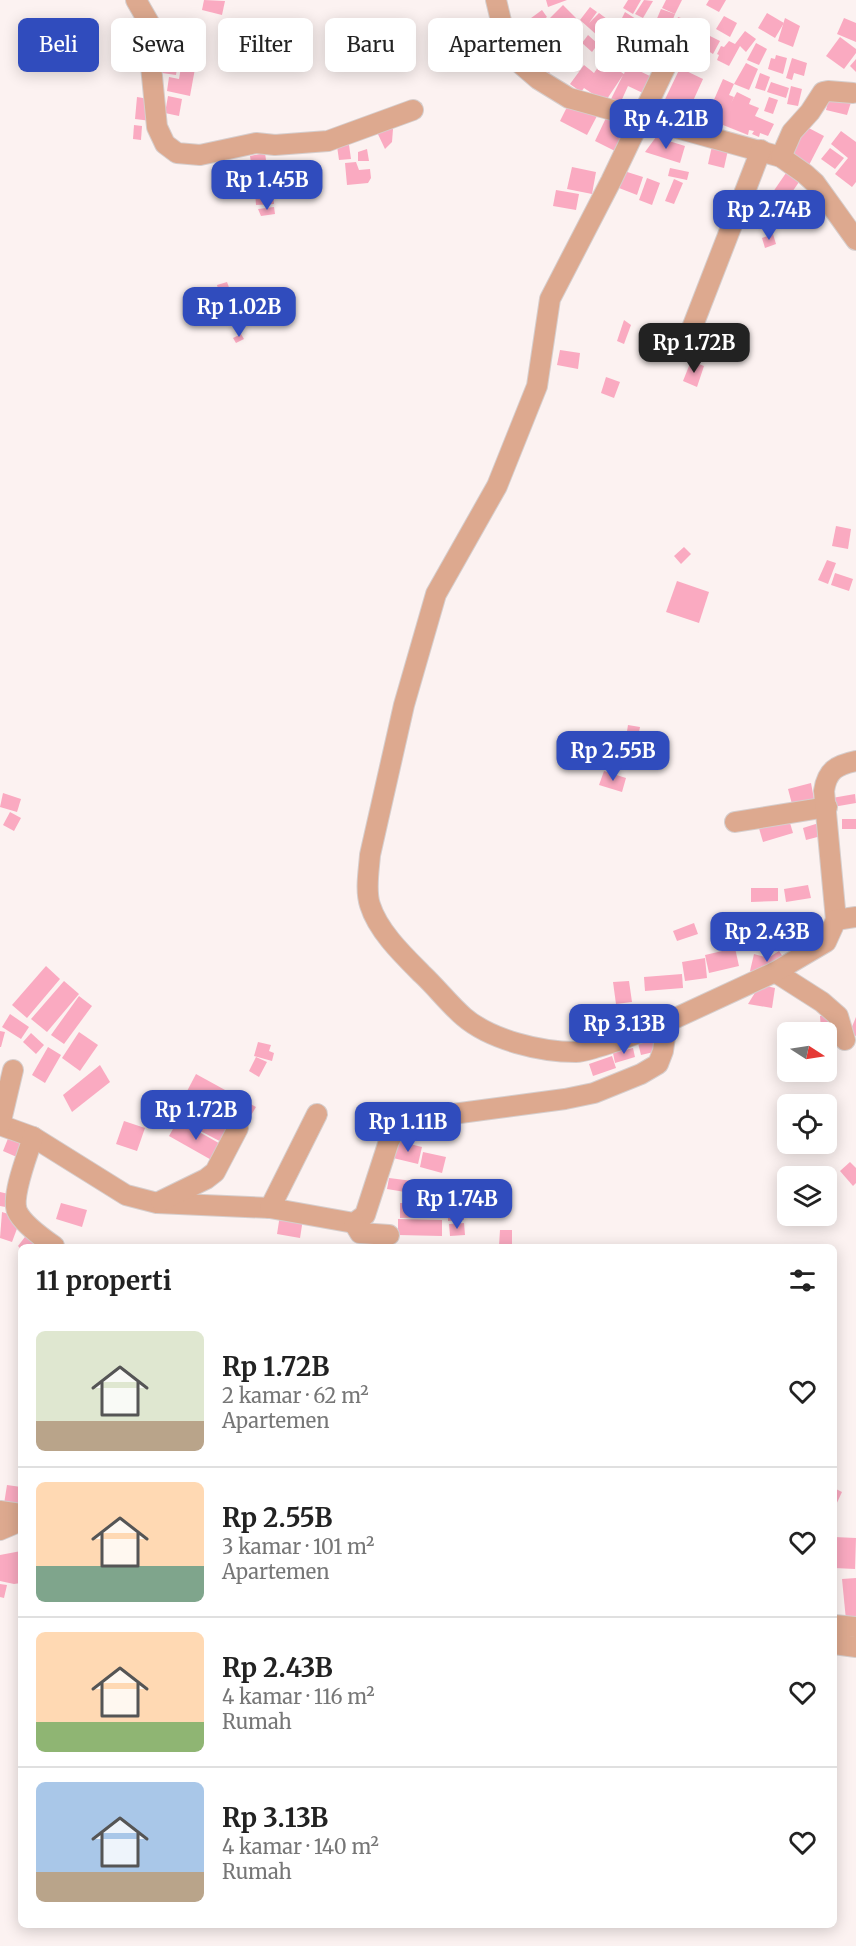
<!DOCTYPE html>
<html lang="id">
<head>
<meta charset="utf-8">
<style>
  :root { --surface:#fff; --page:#f6f6f6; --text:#222; --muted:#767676; --line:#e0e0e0; --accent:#304cbd }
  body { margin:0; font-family:Merriweather,serif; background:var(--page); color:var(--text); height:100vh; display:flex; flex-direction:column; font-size:22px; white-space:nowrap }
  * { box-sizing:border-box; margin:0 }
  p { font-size:20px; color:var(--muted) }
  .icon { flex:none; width:33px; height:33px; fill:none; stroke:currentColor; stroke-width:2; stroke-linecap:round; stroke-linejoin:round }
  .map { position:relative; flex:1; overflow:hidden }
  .side { position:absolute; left:18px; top:1244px; width:819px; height:684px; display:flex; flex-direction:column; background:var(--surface); border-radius:9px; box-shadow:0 3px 15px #0003 }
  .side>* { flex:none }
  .top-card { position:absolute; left:18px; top:18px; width:820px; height:54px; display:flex; gap:12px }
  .needle { width:39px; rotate:102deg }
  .fabs { position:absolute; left:777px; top:1022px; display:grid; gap:12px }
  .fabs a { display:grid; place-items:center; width:60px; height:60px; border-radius:9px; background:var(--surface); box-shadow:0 3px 15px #0003; font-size:30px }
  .price { position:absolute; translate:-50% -51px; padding:0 14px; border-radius:12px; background:var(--accent); color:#fff; font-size:20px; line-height:39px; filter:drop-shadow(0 2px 3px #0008) }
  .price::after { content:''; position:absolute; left:50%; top:36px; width:18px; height:14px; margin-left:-9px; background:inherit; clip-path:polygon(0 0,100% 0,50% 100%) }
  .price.on { background:#222; color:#fff }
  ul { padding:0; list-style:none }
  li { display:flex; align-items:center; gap:18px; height:150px; padding:0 18px }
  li+li { border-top:2px solid var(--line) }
  li span { display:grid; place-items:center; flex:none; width:168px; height:120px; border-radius:9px; color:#555 }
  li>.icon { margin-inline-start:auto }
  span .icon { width:72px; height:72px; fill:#fffc; stroke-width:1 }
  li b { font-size:26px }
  h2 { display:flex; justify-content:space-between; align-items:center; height:72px; padding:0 18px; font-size:26px }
  .tag { padding:0 21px; border-radius:9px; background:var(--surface); box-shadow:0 3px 15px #0003; font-size:21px; line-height:54px }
  .tag.on { background:var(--accent); color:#fff }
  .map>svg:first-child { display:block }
  .building { fill:#faaac1 }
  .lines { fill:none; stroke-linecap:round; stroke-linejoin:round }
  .minor-casing { stroke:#d6cecd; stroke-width:22 }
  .minor { stroke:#dda98f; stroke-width:20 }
</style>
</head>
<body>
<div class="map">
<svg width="856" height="1946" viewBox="0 0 856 1946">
  <rect width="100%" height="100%" fill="#fcf2f1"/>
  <g class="building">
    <path d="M 204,0 L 225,1 L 222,15 L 202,10 Z"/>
    <path d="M 546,0 L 567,0 L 548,7 Z"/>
    <path d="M 628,0 L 641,0 L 633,14 L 623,8 Z"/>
    <path d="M 644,0 L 653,1 L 643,18 L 635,14 Z"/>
    <path d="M 666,0 L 682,0 L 675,14 L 662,8 Z"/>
    <path d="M 709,0 L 726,0 L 719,12 L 706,5 Z"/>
    <path d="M 563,5 L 576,18 L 570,26 L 578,33 L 565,48 L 557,40 L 567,29 L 541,53 L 528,40 Z"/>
    <path d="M 590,7 L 597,12 L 589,23 L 599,13 L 611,22 L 598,36 L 580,20 Z"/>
    <path d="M 661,9 L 675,14 L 668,32 L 653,28 Z"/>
    <path d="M 542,10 L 547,17 L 533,28 L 527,21 Z"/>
    <path d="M 625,12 L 647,26 L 640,37 L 619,24 Z"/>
    <path d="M 767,13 L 784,23 L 775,38 L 758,28 Z"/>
    <path d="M 724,16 L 737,23 L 730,37 L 716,29 Z"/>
    <path d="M 678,17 L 690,21 L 683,38 L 672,33 Z"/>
    <path d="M 785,18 L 800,26 L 793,47 L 778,41 Z"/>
    <path d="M 844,18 L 856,23 L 856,42 L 837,34 Z"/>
    <path d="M 693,23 L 708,31 L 706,34 L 720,41 L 713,54 L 700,46 L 695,55 L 680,47 Z"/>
    <path d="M 618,27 L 638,41 L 626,58 L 606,43 Z"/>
    <path d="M 745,31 L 756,39 L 746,52 L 740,46 L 729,66 L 717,60 L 719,55 L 717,54 L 721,46 L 724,47 L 729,41 L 735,44 Z"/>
    <path d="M 588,35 L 598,44 L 592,52 L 582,43 Z"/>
    <path d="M 840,37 L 856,49 L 856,53 L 844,69 L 826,56 Z"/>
    <path d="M 162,40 L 181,42 L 176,75 L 155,72 Z"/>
    <path d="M 661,42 L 672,47 L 664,64 L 653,59 Z"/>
    <path d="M 756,43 L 767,49 L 759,65 L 747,60 Z"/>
    <path d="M 186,45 L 196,48 L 194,59 L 183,56 Z"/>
    <path d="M 546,52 L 558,62 L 546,77 L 533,67 Z"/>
    <path d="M 776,55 L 787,58 L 783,74 L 768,69 L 771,58 L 775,59 Z"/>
    <path d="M 792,58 L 807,63 L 804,76 L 794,73 L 792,80 L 786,78 Z"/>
    <path d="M 856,59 L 856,72 L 850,66 Z"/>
    <path d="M 603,60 L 624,74 L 627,65 L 652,77 L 645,94 L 628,86 L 619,106 L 610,101 L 623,75 L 605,102 L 584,88 L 581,92 L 570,84 L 584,65 L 594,73 Z"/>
    <path d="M 182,61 L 196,63 L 190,96 L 167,91 L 169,77 L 179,79 Z"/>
    <path d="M 746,63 L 758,69 L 749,90 L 734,84 Z"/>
    <path d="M 680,68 L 703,79 L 683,123 L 659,112 Z"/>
    <path d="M 760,73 L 770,77 L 765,91 L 755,88 Z"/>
    <path d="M 723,79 L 734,84 L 729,95 L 734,97 L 731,103 L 737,92 L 751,99 L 749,104 L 759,108 L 755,116 L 774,124 L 768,136 L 760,133 L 759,137 L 752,134 L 754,131 L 749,130 L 748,135 L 723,125 L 720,131 L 703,125 Z"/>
    <path d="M 771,82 L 789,88 L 786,98 L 767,92 Z"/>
    <path d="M 791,86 L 802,89 L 798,106 L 787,104 Z"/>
    <path d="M 831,91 L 853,96 L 847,115 L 826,110 Z"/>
    <path d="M 168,96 L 182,99 L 179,116 L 165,113 Z"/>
    <path d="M 137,97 L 149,99 L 145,113 L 152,114 L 151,121 L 135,119 Z"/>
    <path d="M 769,97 L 778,100 L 773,114 L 764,111 Z"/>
    <path d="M 569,103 L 597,116 L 587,135 L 560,121 Z"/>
    <path d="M 606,118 L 628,129 L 617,152 L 595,141 Z"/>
    <path d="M 134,125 L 142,126 L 141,140 L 133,139 Z"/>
    <path d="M 803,125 L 824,136 L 808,167 L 788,156 Z"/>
    <path d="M 383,126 L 393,129 L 392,142 L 385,149 L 376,130 Z"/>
    <path d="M 841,131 L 856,142 L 856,182 L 852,187 L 835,174 L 848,158 L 831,144 Z"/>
    <path d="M 656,137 L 685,146 L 680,163 L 645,152 Z"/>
    <path d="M 349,145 L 351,159 L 339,160 L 337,146 Z"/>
    <path d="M 712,146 L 728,150 L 724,168 L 708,164 Z"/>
    <path d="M 830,148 L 844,158 L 835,169 L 821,159 Z"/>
    <path d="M 367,149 L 369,161 L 358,161 L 358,152 Z"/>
    <path d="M 265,153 L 266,160 L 251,163 L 250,156 Z"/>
    <path d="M 356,162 L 359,170 L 370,169 L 371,178 L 368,183 L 347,185 L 345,163 Z"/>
    <path d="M 572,167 L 596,172 L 592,194 L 567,189 Z"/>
    <path d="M 670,168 L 689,172 L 687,180 L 668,176 Z"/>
    <rect x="260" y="171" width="10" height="8"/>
    <path d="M 624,171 L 643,177 L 637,195 L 619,188 Z"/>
    <path d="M 786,173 L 799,182 L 777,214 L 764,205 Z"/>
    <path d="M 647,178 L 660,183 L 652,205 L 639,200 Z"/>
    <path d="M 674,179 L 683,183 L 674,204 L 665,201 Z"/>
    <path d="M 556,190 L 579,194 L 576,210 L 553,206 Z"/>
    <path d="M 255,192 L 273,193 L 274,204 L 256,205 Z"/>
    <path d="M 793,194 L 812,206 L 802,220 L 784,209 Z"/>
    <path d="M 274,207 L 275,214 L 261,216 L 258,209 Z"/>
    <path d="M 773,234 L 776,244 L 765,248 L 762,238 Z"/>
    <path d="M 227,282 L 230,290 L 219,293 L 217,285 Z"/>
    <path d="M 624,320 L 631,325 L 624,344 L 617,341 Z"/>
    <path d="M 241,334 L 244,339 L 236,343 L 233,338 Z"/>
    <path d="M 560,350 L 580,353 L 578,369 L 557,365 Z"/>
    <path d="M 691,361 L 704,366 L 697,387 L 683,381 Z"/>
    <path d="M 606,377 L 620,382 L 614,398 L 601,393 Z"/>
    <path d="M 836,526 L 851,529 L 848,549 L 832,546 Z"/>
    <path d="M 684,547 L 691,554 L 681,564 L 674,556 Z"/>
    <path d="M 827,560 L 836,563 L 828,584 L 818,580 Z"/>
    <path d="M 835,573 L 853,579 L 849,591 L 831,585 Z"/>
    <path d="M 677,581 L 709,592 L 699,623 L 666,612 Z"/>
    <path d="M 628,725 L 640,727 L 635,752 L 624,750 Z"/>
    <path d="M 604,771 L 626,778 L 622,792 L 599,785 Z"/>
    <path d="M 811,783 L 814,799 L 792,804 L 788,789 Z"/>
    <path d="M 3,793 L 21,799 L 17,812 L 0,807 Z"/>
    <path d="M 855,794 L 856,803 L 833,807 L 832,798 Z"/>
    <path d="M 10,812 L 21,818 L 14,831 L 3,825 Z"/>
    <path d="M 788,816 L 793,833 L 763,842 L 758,825 Z"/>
    <rect x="842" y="819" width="14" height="10"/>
    <path d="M 822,822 L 825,835 L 806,840 L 803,828 Z"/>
    <path d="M 808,885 L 811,898 L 786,902 L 784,889 Z"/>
    <path d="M 751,888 L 778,888 L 778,901 L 751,902 Z"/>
    <path d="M 806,921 L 826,924 L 823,943 L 804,940 Z"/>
    <path d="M 794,922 L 803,922 L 803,945 L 791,944 L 791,936 L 785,937 L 785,930 L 794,930 Z"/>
    <path d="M 694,923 L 698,934 L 677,941 L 673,931 Z"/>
    <path d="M 779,924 L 780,940 L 751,942 L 750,927 Z"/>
    <path d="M 735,948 L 739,966 L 709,973 L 705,955 Z"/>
    <path d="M 779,951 L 786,961 L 766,975 L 750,971 L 754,954 L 768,958 Z"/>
    <path d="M 705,958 L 707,978 L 685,981 L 682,962 Z"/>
    <path d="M 46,966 L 60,979 L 27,1018 L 12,1005 Z"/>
    <path d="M 682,974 L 683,988 L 645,991 L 644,977 Z"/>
    <path d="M 64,981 L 79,994 L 47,1032 L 31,1019 Z"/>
    <path d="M 629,981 L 632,1002 L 616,1004 L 613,982 Z"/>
    <path d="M 766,986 L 775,988 L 772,1008 L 748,1004 L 756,991 Z"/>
    <path d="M 79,996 L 92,1006 L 64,1044 L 51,1035 Z"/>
    <path d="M 10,1014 L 29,1027 L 21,1039 L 2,1027 Z"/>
    <path d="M 829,1015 L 830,1025 L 836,1024 L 838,1036 L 826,1038 L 826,1032 L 817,1032 L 817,1029 L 821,1029 L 820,1016 Z"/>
    <path d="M 856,1017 L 856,1036 L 849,1034 Z"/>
    <path d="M 0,1031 L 5,1032 L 1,1047 L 0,1047 Z"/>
    <path d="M 79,1032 L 98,1045 L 80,1071 L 62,1058 Z"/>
    <path d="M 31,1033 L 44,1045 L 36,1054 L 23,1042 Z"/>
    <path d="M 655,1039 L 658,1051 L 641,1055 L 638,1043 Z"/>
    <path d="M 258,1042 L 271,1045 L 269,1051 L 274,1053 L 272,1061 L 254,1056 Z"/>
    <path d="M 48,1047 L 61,1055 L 45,1083 L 32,1075 Z"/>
    <path d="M 633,1048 L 635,1057 L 615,1063 L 613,1053 Z"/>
    <path d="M 612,1056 L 616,1068 L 593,1076 L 589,1064 Z"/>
    <path d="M 256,1057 L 267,1062 L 259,1077 L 249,1071 Z"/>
    <path d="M 100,1065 L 110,1082 L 72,1112 L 63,1095 Z"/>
    <path d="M 196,1074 L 256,1107 L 244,1127 L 185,1095 Z"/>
    <path d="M 182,1102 L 235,1129 L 227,1145 L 174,1117 Z"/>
    <path d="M 178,1120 L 224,1146 L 215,1162 L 169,1136 Z"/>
    <path d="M 124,1121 L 145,1128 L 137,1151 L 116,1144 Z"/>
    <path d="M 9,1136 L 26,1143 L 19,1158 L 3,1151 Z"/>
    <path d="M 398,1141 L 422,1147 L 418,1164 L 393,1158 Z"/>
    <path d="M 423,1152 L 446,1157 L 442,1173 L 420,1167 Z"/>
    <path d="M 850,1162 L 856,1168 L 856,1183 L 853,1186 L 840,1171 Z"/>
    <path d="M 389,1178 L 413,1181 L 411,1193 L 387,1189 Z"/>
    <path d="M 0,1192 L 13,1195 L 11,1208 L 0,1206 Z"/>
    <path d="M 61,1203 L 87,1210 L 82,1227 L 56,1219 Z"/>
    <path d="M 400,1203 L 440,1203 L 440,1217 L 400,1218 Z"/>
    <path d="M 448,1209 L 463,1209 L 464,1220 L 448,1221 Z"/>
    <path d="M 2,1212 L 21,1218 L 12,1242 L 0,1238 Z"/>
    <path d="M 280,1215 L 303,1219 L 300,1238 L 277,1234 Z"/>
    <path d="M 398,1219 L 442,1220 L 442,1236 L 398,1235 Z"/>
    <path d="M 464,1223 L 465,1235 L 450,1236 L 449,1224 Z"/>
    <path d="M 500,1230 L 512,1230 L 512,1246 L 499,1246 Z"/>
    <path d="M 28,1233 L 40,1246 L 21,1246 L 21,1249 L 18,1246 Z"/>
    <path d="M 7,1485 L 21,1487 L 21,1507 L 4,1504 Z"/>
    <path d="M 834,1488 L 842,1492 L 834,1509 Z"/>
    <path d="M 834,1537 L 856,1538 L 855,1569 L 834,1568 Z"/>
    <path d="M 21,1551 L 21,1583 L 14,1584 L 0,1581 L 0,1555 Z"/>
    <path d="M 856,1578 L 856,1619 L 846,1620 L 842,1579 Z"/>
    <path d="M 0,1584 L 7,1585 L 4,1598 L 0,1597 Z"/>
  </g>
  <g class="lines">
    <defs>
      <g id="minor">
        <path d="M 136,0 L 156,35 L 151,66 L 157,127 L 165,144 L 177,153 L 200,155 L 256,143 L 275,145 L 328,141 L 413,110"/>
        <path d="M 496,0 L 507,46 L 516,60 L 538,79 L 569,98 L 781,157 L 805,174 L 815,183 L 856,240"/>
        <path d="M 781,157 L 792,132 L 810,112 L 823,92 L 828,91 L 853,93"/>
        <path d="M 685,346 L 761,150"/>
        <path d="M 735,822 L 827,807"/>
        <path d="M 836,920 L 824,791 C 827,770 837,765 856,761"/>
        <path d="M 775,972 L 822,1002 L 838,1016 L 845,1040"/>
        <path d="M 667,1022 C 644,1031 622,1040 598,1047 C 591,1049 583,1052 576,1052 C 540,1052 491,1040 464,1017 C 449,1004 437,988 422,974 C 403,955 378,931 370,905 C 365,890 369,870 370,855 L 404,705 L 436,594 L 497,486 L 537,386 L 550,299 L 611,181 L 677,43"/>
        <path d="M 0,1125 L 33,1137 L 126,1195 L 157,1203 L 270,1208 L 354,1223 L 365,1215 L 389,1141 L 397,1126 L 415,1119 L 565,1099 L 594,1093 L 641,1074 L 658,1064 L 663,1051 L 667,1022 L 775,972 L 826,942 L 836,920 L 856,917"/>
        <path d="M 0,1125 L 13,1070"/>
        <path d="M 33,1137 C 28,1154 11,1195 17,1211 C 22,1223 44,1239 54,1246"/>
        <path d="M 161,1201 L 206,1179 L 215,1172 L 238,1128"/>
        <path d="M 270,1208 L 317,1114"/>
        <path d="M 354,1223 L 360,1233 L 389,1235"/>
        <path d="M 0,1511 L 21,1514"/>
        <path d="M 0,1530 L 21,1521"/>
        <path d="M 834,1625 L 856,1627"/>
        <path d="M 834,1644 L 856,1647"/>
      </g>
    </defs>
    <use href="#minor" class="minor-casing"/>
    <use href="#minor" class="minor"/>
  </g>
</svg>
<div class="fabs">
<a><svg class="needle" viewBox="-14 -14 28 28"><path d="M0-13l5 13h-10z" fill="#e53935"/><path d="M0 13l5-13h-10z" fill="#767676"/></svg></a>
<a><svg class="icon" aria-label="locate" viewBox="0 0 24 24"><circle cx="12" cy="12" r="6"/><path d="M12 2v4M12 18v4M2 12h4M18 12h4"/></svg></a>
<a><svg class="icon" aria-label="layers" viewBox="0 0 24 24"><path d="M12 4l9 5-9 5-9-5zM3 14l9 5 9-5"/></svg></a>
</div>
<b class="price" style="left:666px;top:150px">Rp 4.21B</b>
<b class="price" style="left:267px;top:211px">Rp 1.45B</b>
<b class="price" style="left:769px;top:241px">Rp 2.74B</b>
<b class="price" style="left:239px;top:338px">Rp 1.02B</b>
<b class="price on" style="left:694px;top:374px">Rp 1.72B</b>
<b class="price" style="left:613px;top:782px">Rp 2.55B</b>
<b class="price" style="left:767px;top:963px">Rp 2.43B</b>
<b class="price" style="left:624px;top:1055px">Rp 3.13B</b>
<b class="price" style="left:196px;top:1141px">Rp 1.72B</b>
<b class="price" style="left:408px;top:1153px">Rp 1.11B</b>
<b class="price" style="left:457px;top:1230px">Rp 1.74B</b>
<div class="top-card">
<a class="tag on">Beli</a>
<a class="tag">Sewa</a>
<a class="tag">Filter</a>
<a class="tag">Baru</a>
<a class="tag">Apartemen</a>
<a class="tag">Rumah</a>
</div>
<section class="side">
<h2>11 properti<svg class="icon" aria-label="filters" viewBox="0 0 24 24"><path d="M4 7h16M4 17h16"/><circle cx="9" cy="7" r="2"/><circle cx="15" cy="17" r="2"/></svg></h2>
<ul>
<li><span style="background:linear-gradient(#dfe7d0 75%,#b9a48a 0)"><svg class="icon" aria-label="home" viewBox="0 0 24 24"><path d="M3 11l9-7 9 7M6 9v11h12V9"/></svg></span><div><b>Rp 1.72B</b><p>2 kamar · 62 m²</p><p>Apartemen</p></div><svg class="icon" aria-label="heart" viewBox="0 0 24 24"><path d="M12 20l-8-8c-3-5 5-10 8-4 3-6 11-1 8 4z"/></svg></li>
<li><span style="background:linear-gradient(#ffd9b3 70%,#7fa58c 0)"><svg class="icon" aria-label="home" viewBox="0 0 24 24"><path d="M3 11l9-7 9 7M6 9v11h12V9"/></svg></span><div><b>Rp 2.55B</b><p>3 kamar · 101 m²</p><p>Apartemen</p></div><svg class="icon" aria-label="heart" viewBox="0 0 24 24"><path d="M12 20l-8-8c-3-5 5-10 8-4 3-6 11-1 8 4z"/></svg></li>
<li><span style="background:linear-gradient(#ffd9b3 75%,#8fb573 0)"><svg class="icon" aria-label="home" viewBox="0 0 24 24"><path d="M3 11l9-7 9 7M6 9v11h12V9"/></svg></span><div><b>Rp 2.43B</b><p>4 kamar · 116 m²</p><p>Rumah</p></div><svg class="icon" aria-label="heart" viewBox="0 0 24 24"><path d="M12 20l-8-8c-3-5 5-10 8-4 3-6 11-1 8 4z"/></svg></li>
<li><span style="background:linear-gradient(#a9c7e8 75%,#b9a48a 0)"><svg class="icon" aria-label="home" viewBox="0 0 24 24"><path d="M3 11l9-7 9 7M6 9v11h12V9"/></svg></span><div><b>Rp 3.13B</b><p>4 kamar · 140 m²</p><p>Rumah</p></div><svg class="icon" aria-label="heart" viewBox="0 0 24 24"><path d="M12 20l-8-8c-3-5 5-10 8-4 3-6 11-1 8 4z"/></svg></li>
</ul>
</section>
</div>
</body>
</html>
